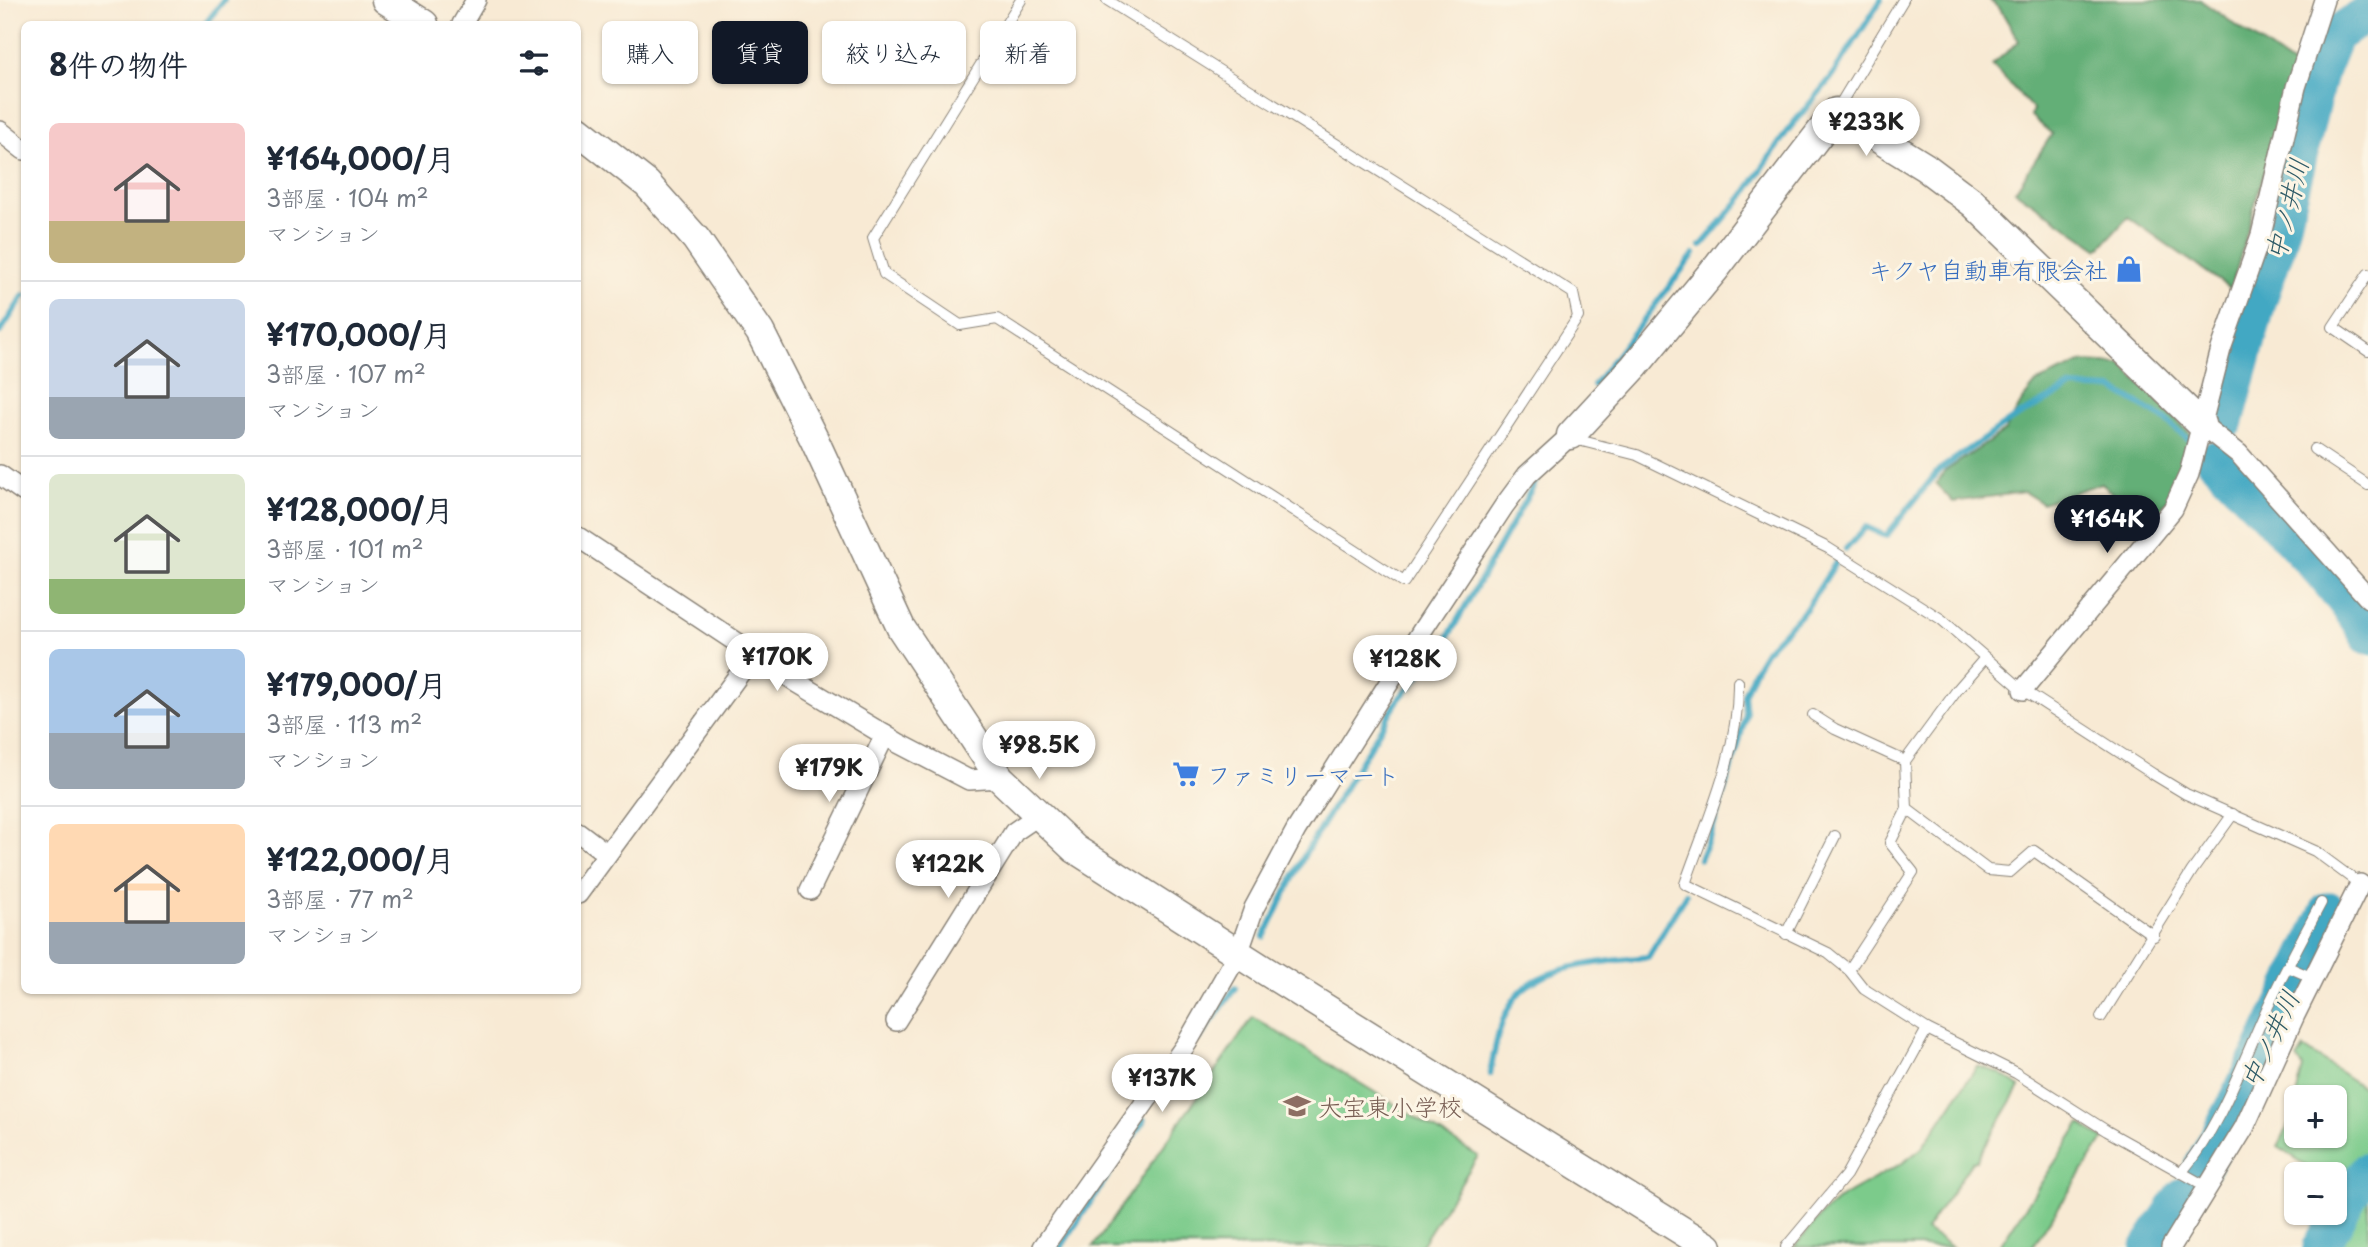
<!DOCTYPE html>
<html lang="ja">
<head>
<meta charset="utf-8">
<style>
  :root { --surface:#fff; --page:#f6f6f7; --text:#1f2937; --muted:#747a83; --line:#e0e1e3; --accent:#111827 }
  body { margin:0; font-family:"Playpen Sans","Klee One",sans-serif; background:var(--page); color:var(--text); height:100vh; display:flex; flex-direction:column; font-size:26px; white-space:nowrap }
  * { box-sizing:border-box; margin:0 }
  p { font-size:23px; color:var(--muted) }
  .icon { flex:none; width:38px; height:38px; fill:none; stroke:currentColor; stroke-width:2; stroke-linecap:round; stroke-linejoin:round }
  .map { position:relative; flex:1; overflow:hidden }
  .details { position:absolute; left:21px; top:21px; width:560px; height:973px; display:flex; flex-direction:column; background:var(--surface); border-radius:10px; box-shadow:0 2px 5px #0004 }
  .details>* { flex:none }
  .top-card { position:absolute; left:602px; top:21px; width:665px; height:63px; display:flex; gap:14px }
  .controls { position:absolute; left:2284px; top:1085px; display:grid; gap:14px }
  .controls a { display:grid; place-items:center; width:63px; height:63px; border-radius:10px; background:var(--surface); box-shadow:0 2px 5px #0004; font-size:35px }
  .price { position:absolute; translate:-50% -60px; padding:0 16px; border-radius:24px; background:#fff; color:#222; font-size:23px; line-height:46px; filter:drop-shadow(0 2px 4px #0008) }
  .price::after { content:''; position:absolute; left:50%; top:42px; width:21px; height:16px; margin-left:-10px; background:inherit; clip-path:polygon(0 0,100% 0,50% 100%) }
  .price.selected { background:var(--accent); color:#fff }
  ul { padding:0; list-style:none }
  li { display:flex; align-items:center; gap:21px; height:175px; padding:0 28px }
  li+li { border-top:2px solid var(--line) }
  li span { display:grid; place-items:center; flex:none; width:196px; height:140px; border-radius:10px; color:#555 }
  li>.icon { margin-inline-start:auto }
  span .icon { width:84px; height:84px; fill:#fffc; stroke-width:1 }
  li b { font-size:30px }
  h2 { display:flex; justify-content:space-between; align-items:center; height:84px; padding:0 28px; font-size:30px }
  .pill { padding:0 24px; border-radius:10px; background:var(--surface); box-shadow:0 2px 5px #0004; font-size:24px; line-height:63px }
  .pill.selected { background:var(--accent); color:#fff }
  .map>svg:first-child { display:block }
  .green { fill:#7bcb8b; stroke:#4c7454; stroke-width:2; fill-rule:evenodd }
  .forest { fill:#64af77; stroke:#40664a; stroke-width:2 }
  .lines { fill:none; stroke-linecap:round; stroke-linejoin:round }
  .stream { stroke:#43a8c3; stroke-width:6 }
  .river { stroke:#43a8c3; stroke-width:37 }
  .lane-casing { stroke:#8a8378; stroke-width:12 }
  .street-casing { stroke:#8a8378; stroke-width:22 }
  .secondary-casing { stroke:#8a8378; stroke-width:31 }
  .lane { stroke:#fff; stroke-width:10 }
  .street { stroke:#fff; stroke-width:19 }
  .secondary { stroke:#fff; stroke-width:28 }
  .labels { text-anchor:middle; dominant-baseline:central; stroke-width:6; stroke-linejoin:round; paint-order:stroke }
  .shop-label { font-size:24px; fill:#366cbe; stroke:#fcf5e5; text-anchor:end }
  .education-label { font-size:24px; fill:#785e54; stroke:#fcf5e5; text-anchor:start }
  .water-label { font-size:26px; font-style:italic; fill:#2e5b67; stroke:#fcf5e5 }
</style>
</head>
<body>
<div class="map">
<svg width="2368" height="1247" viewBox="0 0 2368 1247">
  <rect width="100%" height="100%" fill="#fcf5e5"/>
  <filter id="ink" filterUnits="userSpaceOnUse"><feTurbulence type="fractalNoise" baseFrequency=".0143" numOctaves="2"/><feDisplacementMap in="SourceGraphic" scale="14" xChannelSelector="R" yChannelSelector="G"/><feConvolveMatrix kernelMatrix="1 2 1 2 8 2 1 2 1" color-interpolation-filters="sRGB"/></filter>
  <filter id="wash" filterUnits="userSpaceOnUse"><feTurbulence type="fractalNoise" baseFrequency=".00686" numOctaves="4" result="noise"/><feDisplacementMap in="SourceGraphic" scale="28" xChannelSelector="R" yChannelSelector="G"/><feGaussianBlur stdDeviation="1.57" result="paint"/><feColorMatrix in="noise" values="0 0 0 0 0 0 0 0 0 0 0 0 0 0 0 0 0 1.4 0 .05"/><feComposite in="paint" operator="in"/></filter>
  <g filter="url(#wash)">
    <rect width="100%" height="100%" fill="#f8ead4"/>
    <g class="green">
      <path d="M 1253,1017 L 1478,1156 L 1420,1247 L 1093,1247 Z"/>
      <path d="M 2304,1048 L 2368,1091 L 2368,1151 L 2342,1189 L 2335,1184 L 2334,1174 L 2320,1174 L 2278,1147 L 2290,1122 L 2303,1067 L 2297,1059 ZM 2334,1097 L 2334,1136 L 2296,1136 L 2296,1097 Z"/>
      <path d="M 1977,1066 L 2000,1073 L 2020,1087 L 1976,1161 L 1972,1162 L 1926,1230 L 1952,1247 L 1794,1247 L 1822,1214 L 1840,1198 L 1904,1162 L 1922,1148 Z"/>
      <path d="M 2080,1124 L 2104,1139 L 2032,1247 L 1999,1247 Z"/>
      <path d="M 2368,1183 L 2368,1247 L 2329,1247 Z"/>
    </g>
    <g class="forest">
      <path d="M 1989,0 L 2200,0 L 2294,66 L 2231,289 L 2128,217 L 2099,249 L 2015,191 L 2052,134 L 2031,116 L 2033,109 L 1992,65 L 2019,41 L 2000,9 Z"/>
      <path d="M 2083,362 L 2121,364 L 2191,434 L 2179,482 L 2155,518 L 2126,506 L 2102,483 L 2042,503 L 2024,492 L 1953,502 L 1936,484 L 1945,471 L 2005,431 L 2024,398 L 2037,382 Z"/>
    </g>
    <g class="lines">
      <g class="stream">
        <path d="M 205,24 L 224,0"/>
        <path d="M 1701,246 L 1745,194 L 1788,130 L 1831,78 L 1881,0"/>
        <path d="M 0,332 L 24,295"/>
        <path d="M 1594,385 L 1694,254"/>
        <path d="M 1846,549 L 1866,527 L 1886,536 L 1939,470 L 2013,419 L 2071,387 L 2113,389 L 2163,418 L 2189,440"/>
        <path d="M 1700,859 L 1712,831 L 1738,745 L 1746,714 L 1744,695 L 1755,669 L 1767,649 L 1806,609 L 1837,561"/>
        <path d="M 1264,937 L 1306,852 L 1398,700 L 1439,653 L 1536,481"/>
        <path d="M 1200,1038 L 1235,988"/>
        <path d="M 1490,1074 C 1495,1047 1500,1014 1519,993 C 1545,964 1612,961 1648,957 L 1686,894"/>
        <path d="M 1061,1247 L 1144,1120"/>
      </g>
      <g class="river">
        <path d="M 2226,421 L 2259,299 L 2278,244 L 2318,77 L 2335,35 L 2368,13"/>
        <path d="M 2214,459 C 2262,510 2335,577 2368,636"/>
        <path d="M 2202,1166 C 2250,1083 2287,995 2329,910"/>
        <path d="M 2149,1247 L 2183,1196"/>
        <path d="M 2321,1247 L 2350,1194 L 2368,1170"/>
      </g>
    </g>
  </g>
  <g filter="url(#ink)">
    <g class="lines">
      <defs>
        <g id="lane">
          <path d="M 1021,0 L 873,238 L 884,274 L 960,325 L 997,319 L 1404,582 L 1578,317 L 1573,293 L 1107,0"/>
          <path d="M 1836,111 L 1903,0"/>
          <path d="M 2368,274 L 2333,327 L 2368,351"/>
          <path d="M 1574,436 L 1582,441 L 1637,455 L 1828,548 L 1941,619 L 2023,690 L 2153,774 L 2186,794 L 2315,851 L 2361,885"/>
          <path d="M 2314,449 L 2368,485"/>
          <path d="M 1738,682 C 1739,753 1708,818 1685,884 L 1828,953 L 1849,970 L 1864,989 L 1927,1029 L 2016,1073 L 2107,1131 L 2209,1188"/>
          <path d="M 1813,715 L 1835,729 L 1905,761"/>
          <path d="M 1907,809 L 1988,870 L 2010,872 L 2034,851 L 2154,936"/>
          <path d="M 1786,934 L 1835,836"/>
          <path d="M 2288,967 L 2313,978"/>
          <path d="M 1849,970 L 1913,872 L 1890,843 L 1907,809 L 1905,761 L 1958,689 L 1985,658"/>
          <path d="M 2101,1017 L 2192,871 L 2233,814"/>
          <path d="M 2181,1173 C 2221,1125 2240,1068 2265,1013 C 2282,975 2302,939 2321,903"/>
          <path d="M 1786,1247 L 1846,1175 L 1927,1029"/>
        </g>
        <g id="street">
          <path d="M 462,24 L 476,0"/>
          <path d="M 0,131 L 24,150"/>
          <path d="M 2201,424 L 2239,454 L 2368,598"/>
          <path d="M 0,475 L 24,492"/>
          <path d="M 578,537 L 798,683 L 898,743 L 969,780 L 1000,778"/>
          <path d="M 2023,690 L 2173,509 L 2189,474 L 2221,349 L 2261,235 L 2296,87 L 2324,0"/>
          <path d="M 578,832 L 607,854"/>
          <path d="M 810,890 L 885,735"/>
          <path d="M 578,894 L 754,654"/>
          <path d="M 896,1021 L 1014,832 L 1039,815"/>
          <path d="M 1043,1247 L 1187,1043 L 1238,954 L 1254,908 L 1296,830 L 1425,626 L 1504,506 L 1527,475 L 1571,435"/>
          <path d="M 2171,1247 L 2244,1128 L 2295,1015 L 2360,884"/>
        </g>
        <g id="secondary">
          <path d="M 386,0 L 424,24"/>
          <path d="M 578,130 L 647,184 L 696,239 L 760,332 L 814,439 L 901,628 L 1000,778 L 1075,849 L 1264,970 L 1708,1247"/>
          <path d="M 1571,435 L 1634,367 L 1716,268 L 1836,112 L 1925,167 L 1973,203 L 2201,424"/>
        </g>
      </defs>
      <use href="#lane" class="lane-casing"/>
      <use href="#street" class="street-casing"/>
      <use href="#secondary" class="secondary-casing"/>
      <use href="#lane" class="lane"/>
      <use href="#street" class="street"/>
      <use href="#secondary" class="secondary"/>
    </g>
  </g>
  <defs>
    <symbol id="shop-bare" viewBox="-9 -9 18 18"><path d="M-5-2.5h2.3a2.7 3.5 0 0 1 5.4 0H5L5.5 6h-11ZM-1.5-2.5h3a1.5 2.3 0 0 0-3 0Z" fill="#3f7fe0" stroke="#fcf5e5" stroke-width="2.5" paint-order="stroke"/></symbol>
    <symbol id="supermarket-bare" viewBox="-9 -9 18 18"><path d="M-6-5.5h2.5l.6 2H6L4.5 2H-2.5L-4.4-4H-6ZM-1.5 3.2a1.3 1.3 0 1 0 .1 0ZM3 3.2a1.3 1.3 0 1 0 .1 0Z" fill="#3f7fe0" stroke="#fcf5e5" stroke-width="2.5" paint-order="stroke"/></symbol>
    <symbol id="school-bare" viewBox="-9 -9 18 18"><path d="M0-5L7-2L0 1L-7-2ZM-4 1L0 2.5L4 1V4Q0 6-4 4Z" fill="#8d6e63" stroke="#fcf5e5" stroke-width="2.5" paint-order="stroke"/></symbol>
  </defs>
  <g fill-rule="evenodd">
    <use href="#shop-bare" x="2110" y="250" width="38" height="38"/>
    <use href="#supermarket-bare" x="1167" y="755" width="38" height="38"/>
    <use href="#school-bare" x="1278" y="1087" width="38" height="38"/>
  </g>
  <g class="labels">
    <g class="shop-label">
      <text x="2108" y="269">キクヤ自動車有限会社</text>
      <text x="1207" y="774" text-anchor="start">ファミリーマート</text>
    </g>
    <g class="education-label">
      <text x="1318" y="1106">大宝東小学校</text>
    </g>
    <g class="water-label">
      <text transform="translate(2286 209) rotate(-76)">中ノ井川</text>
      <text transform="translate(2269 1039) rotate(-65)">中ノ井川</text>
    </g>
  </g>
</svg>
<div class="controls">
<a>+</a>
<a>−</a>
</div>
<b class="price" style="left:1866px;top:158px">¥233K</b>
<b class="price selected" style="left:2107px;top:555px">¥164K</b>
<b class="price" style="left:777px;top:693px">¥170K</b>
<b class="price" style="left:1405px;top:695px">¥128K</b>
<b class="price" style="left:1039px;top:781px">¥98.5K</b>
<b class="price" style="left:829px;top:804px">¥179K</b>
<b class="price" style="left:948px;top:900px">¥122K</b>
<b class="price" style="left:1162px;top:1114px">¥137K</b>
<div class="top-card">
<a class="pill">購入</a>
<a class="pill selected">賃貸</a>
<a class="pill">絞り込み</a>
<a class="pill">新着</a>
</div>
<section class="details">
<h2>8件の物件<svg class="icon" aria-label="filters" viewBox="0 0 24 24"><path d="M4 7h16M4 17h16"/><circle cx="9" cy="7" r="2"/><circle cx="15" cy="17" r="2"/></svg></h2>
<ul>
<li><span style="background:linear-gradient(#f6c9c9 70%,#c2b280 0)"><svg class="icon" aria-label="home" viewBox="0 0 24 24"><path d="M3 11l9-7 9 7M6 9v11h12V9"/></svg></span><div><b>¥164,000/月</b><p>3部屋 · 104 m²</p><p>マンション</p></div></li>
<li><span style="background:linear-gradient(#c9d6e8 70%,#9aa5b1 0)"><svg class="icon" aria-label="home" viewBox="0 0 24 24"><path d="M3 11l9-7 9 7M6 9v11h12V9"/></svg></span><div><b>¥170,000/月</b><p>3部屋 · 107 m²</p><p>マンション</p></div></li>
<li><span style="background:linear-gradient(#dfe7d0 75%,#8fb573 0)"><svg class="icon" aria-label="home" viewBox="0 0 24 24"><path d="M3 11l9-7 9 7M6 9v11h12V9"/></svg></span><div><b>¥128,000/月</b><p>3部屋 · 101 m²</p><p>マンション</p></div></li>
<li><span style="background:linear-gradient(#a9c7e8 60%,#9aa5b1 0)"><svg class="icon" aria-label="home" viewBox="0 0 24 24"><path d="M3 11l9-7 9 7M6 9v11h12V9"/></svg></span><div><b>¥179,000/月</b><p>3部屋 · 113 m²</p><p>マンション</p></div></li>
<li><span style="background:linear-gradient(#ffd9b3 70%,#9aa5b1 0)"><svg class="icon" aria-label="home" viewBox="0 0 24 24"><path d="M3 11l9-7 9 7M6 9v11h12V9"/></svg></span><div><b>¥122,000/月</b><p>3部屋 · 77 m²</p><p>マンション</p></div></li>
</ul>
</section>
</div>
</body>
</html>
